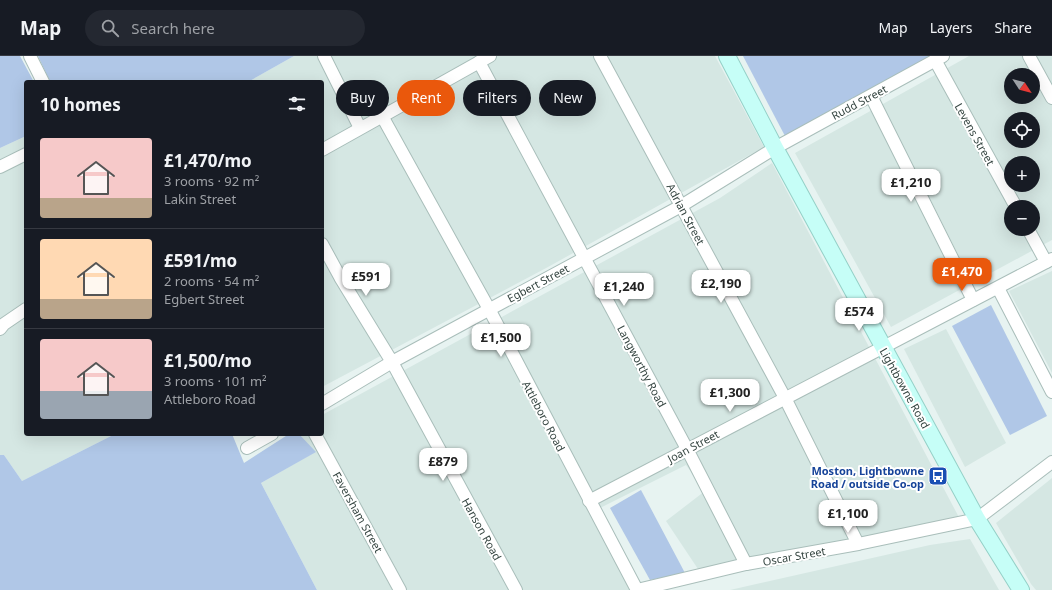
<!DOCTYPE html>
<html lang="en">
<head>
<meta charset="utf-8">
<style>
  :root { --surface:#171b24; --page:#242831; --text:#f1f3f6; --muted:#9ea1a6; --line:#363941; --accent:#ea580c }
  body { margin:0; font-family:"Noto Sans",sans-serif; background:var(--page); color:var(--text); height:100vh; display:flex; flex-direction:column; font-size:15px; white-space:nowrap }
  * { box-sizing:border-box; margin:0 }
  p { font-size:13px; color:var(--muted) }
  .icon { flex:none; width:22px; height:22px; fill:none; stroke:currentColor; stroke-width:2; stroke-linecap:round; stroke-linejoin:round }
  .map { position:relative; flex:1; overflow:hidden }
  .details { position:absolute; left:24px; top:24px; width:300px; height:356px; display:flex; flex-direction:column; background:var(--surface); border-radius:4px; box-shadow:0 4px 16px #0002 }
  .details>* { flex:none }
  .hud { position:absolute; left:336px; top:24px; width:380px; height:36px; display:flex; gap:8px }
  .needle { width:26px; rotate:126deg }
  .fabs { position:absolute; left:1004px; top:12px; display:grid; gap:8px }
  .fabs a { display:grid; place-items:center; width:36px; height:36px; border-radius:50%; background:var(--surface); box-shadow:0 4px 16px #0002; font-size:20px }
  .price { position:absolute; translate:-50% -34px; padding:0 9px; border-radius:8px; background:#fff; color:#222; font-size:13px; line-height:26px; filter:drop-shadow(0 1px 2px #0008) }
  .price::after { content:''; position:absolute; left:50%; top:24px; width:12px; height:9px; margin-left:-6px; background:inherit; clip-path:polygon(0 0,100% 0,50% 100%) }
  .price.current { background:var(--accent); color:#fff }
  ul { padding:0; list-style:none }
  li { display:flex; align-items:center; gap:12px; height:100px; padding:0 16px }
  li+li { border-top:1px solid var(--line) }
  li span { display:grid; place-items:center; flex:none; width:112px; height:80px; border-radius:4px; color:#555 }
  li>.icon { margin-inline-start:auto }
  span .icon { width:48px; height:48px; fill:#fffc; stroke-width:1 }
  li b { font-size:17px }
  h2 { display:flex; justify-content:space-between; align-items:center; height:48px; padding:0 16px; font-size:17px }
  .pill { padding:0 14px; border-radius:18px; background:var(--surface); box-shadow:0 4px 16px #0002; font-size:14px; line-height:36px }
  .pill.current { background:var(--accent); color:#fff }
  header { display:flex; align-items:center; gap:24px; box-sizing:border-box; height:56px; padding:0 20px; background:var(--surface); border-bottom:1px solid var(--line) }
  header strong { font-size:19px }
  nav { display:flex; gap:22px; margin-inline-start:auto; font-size:14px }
  .search { width:280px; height:36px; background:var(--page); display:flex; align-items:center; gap:10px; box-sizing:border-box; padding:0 14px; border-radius:22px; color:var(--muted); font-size:15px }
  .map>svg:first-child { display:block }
  .residential { fill:#d5e7e3; fill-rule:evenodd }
  .green { fill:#b0c7e7 }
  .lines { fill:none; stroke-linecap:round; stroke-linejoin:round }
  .minor-casing { stroke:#a9beba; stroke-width:14 }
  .secondary-casing { stroke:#94d0c7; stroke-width:18 }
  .minor { stroke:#fff; stroke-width:12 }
  .secondary { stroke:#c6fef7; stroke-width:16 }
  .labels { text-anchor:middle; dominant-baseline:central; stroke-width:4; stroke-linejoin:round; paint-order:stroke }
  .street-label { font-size:11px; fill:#364642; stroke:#fff }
  .transit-label { font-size:11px; font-weight:bold; fill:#164399; stroke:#fff; text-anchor:end }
</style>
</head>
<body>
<header>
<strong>Map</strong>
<div class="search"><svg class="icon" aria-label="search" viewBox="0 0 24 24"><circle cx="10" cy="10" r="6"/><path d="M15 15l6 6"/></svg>Search here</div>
<nav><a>Map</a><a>Layers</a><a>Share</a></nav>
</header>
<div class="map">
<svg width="1052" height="534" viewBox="0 0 1052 534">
  <rect width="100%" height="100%" fill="#e7f3f1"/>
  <g class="residential">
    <path d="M 294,0 L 715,0 L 764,91 L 548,211 L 322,331 L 322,26 L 248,26 Z"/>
    <path d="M 969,0 L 1052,0 L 1052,184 L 891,271 L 795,97 ZM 1011,19 L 1033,19 L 1033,41 L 1011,41 ZM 1011,63 L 1033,63 L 1033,85 L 1011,85 ZM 1011,107 L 1033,107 L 1033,129 L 1011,129 ZM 1011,151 L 1033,151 L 1033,173 L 1011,173 Z"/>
    <path d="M 26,80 L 26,378 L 115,378 L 22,425 L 4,399 L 0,399 L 0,92 Z"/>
    <path d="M 772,107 L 963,469 L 704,522 L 666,465 L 705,435 L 686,409 L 596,454 L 631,534 L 317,534 L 261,427 L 315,396 L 299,378 L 322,378 L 322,359 L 720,142 Z"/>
    <path d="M 1052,215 L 1052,317 L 1009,235 Z"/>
    <path d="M 946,273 L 1006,387 L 965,411 L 904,293 Z"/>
    <path d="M 1052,422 L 1052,534 L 1036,534 L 1031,528 L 996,467 Z"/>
    <path d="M 970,483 L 999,534 L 730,534 L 930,489 Z"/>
  </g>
  <g class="green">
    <path d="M 0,0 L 20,0 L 34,26 L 26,26 L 26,80 L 0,92 Z"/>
    <path d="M 38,0 L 294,0 L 248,26 L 50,26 Z"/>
    <path d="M 743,0 L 935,0 L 785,80 Z"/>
    <path d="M 991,249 L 1047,360 L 1010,379 L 952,270 Z"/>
    <path d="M 115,378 L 232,378 L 244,407 L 289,378 L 299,378 L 316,396 L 261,427 L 317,534 L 0,534 L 0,399 L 4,399 L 22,425 Z"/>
    <path d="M 641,434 L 685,517 L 650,524 L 610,452 Z"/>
  </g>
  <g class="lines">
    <defs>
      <g id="minor">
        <path d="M 30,0 L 43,26"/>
        <path d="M 324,0 L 360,72"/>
        <path d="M 600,0 L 785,342 L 858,488"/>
        <path d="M 1029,0 L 1052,42"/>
        <path d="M 935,4 L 1016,151"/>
        <path d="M 479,6 L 687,393 L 746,508"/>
        <path d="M 871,40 L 973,244"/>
        <path d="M 382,60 L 489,253 L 637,534"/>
        <path d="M 322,94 L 490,0"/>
        <path d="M 0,111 L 26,98"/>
        <path d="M 1028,173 L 1046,206"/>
        <path d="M 322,188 L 340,221 L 392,306 L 516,534"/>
        <path d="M 998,232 L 1052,336"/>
        <path d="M 0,273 L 4,268 L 26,253"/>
        <path d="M 322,348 L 392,306 L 681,150 L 775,92 L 943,0"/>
        <path d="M 315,378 L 400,534"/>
        <path d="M 247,392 L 272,378"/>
        <path d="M 589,445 L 1052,203"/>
        <path d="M 637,534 L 746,508 L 858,488 L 977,463 L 1052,406"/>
      </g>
      <path id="secondary" d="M 727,0 L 775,92 L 977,463 L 1021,534"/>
    </defs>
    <use href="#minor" class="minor-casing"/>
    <use href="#secondary" class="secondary-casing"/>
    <use href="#minor" class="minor"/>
    <use href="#secondary" class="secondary"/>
  </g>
  <defs>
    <symbol id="bus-square" viewBox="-11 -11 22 22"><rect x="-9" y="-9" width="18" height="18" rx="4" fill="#1a4fb4" stroke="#fff"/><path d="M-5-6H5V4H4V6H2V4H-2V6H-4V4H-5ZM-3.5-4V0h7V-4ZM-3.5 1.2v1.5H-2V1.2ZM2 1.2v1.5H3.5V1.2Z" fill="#fff"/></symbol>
  </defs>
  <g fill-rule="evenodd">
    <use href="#bus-square" x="927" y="409" width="22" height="22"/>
  </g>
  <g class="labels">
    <g class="street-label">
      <text transform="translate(859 46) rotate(-28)">Rudd Street</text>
      <text transform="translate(975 78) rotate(61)">Levens Street</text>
      <text transform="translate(686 158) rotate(62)">Adrian Street</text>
      <text transform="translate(538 227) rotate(-28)">Egbert Street</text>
      <text transform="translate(642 310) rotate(62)">Langworthy Road</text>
      <text transform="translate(905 332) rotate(61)">Lightbowne Road</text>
      <text transform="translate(544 360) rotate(62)">Attleboro Road</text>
      <text transform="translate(693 390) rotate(-28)">Joan Street</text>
      <text transform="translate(358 456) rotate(61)">Faversham Street</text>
      <text transform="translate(482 473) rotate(61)">Hanson Road</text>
      <text transform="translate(794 500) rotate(-10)">Oscar Street</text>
    </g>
    <g class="transit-label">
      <text x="924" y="414">Moston, Lightbowne<tspan x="924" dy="13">Road / outside Co-op</tspan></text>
    </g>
  </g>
</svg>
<div class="fabs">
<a><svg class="needle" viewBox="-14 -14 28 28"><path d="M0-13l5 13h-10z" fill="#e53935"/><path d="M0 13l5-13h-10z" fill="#9ea1a6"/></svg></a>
<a><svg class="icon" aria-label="locate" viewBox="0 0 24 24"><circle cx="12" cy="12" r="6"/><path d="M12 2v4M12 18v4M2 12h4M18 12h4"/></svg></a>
<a>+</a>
<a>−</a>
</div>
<b class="price" style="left:911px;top:147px">£1,210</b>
<b class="price current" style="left:962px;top:236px">£1,470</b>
<b class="price" style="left:366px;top:241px">£591</b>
<b class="price" style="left:721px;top:248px">£2,190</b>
<b class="price" style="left:624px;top:251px">£1,240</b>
<b class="price" style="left:859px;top:276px">£574</b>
<b class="price" style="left:501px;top:302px">£1,500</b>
<b class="price" style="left:730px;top:357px">£1,300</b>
<b class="price" style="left:443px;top:426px">£879</b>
<b class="price" style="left:848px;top:478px">£1,100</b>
<div class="hud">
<a class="pill">Buy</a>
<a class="pill current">Rent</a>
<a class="pill">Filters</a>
<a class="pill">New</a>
</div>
<section class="details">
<h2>10 homes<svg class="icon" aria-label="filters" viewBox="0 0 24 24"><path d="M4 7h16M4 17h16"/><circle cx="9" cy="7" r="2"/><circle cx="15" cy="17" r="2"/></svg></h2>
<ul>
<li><span style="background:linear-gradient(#f6c9c9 75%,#b9a48a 0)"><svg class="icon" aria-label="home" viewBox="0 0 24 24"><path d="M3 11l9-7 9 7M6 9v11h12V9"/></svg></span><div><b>£1,470/mo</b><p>3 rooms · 92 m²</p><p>Lakin Street</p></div></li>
<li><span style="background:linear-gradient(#ffd9b3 75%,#b9a48a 0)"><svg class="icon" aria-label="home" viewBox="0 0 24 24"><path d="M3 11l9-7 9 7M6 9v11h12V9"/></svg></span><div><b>£591/mo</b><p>2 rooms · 54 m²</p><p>Egbert Street</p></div></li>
<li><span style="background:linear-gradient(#f6c9c9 65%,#9aa5b1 0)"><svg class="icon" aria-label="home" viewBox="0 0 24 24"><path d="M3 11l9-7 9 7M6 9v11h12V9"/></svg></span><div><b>£1,500/mo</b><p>3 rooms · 101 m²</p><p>Attleboro Road</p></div></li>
</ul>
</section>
</div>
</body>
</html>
